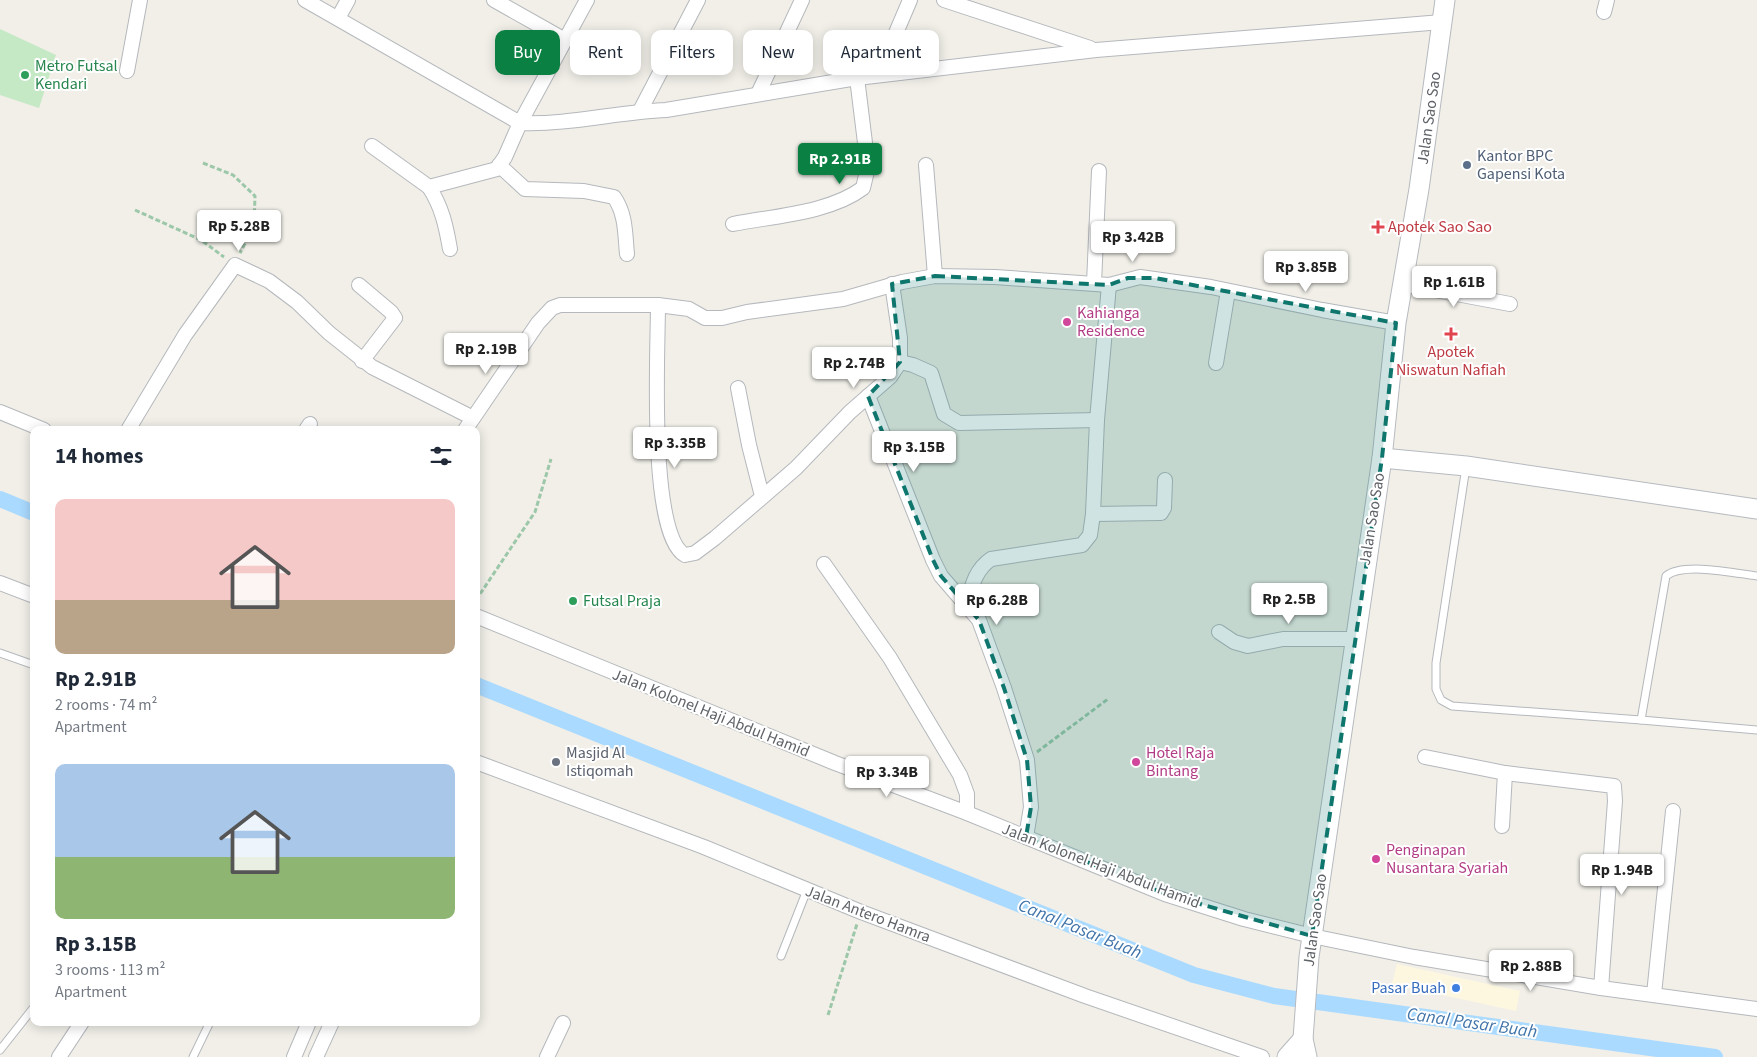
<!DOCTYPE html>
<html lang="en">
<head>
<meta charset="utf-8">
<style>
  :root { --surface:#fff; --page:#f2f2f3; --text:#1f2937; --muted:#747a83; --accent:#0b8043 }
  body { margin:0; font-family:"Source Sans 3",sans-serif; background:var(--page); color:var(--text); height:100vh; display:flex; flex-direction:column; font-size:19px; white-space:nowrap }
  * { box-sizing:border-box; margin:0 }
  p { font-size:16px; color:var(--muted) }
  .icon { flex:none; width:28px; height:28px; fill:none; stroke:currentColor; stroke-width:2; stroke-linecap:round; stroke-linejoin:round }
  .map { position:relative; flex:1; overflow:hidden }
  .sheet { position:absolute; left:30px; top:426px; width:450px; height:600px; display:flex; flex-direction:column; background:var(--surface); border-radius:10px; box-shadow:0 2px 12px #0003 }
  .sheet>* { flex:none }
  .guide { position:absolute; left:495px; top:30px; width:475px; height:45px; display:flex; gap:10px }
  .price { position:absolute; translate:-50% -42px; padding:0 11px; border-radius:5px; background:#fff; color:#222; font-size:16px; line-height:32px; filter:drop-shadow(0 1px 2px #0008) }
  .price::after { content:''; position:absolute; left:50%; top:30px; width:15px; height:11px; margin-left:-8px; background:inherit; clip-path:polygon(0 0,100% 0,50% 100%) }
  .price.active { background:var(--accent); color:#fff }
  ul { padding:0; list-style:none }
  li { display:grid; align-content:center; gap:10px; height:265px; padding:0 25px }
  li span { display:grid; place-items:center; height:155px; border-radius:10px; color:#555 }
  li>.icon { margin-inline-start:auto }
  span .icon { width:90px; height:90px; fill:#fffc; stroke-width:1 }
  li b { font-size:21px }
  h2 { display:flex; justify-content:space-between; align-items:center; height:60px; padding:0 25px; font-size:21px }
  .pill { padding:0 18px; border-radius:10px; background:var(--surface); box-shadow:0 2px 12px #0003; font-size:18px; line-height:45px }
  .pill.active { background:var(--accent); color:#fff }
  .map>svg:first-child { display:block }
  .commercial { fill:#fef7e0 }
  .pitch { fill:#c5e8c5 }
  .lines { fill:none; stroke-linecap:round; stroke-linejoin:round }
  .canal { stroke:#aadaff; stroke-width:16 }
  .lane-casing { stroke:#b5b8bc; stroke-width:9 }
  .street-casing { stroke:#b5b8bc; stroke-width:16 }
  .secondary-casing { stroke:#b6babf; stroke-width:21 }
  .path { stroke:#9cc7a9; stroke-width:3; stroke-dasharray:5 2.5; stroke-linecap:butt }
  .lane { stroke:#fff; stroke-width:7 }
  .street { stroke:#fff; stroke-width:14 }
  .secondary { stroke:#fff; stroke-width:19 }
  .marked { fill:#0f766e; fill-opacity:0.2; stroke:#0f766e; stroke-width:4; stroke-dasharray:10 6; stroke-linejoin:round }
  .leisure-dot { fill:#2e9e5b; stroke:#fff; stroke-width:2 }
  .service-dot { fill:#5c6f8a; stroke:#fff; stroke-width:2 }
  .health-dot { fill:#e0444e; stroke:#fff; stroke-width:2 }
  .hotel-dot { fill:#d1479c; stroke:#fff; stroke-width:2 }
  .worship-dot { fill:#6b7280; stroke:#fff; stroke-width:2 }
  .shop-dot { fill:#3f7fe0; stroke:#fff; stroke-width:2 }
  .labels { text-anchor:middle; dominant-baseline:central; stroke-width:4; stroke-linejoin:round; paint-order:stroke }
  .leisure-label { font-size:16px; fill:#27864d; stroke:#fff; text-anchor:start }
  .street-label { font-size:16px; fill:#5f6368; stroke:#fff }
  .service-label { font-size:16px; fill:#4e5e75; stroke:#fff; text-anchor:start }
  .health-label { font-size:16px; fill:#be3a42; stroke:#fff; text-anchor:start }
  .hotel-label { font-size:16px; fill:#b23c85; stroke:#fff; text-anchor:start }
  .worship-label { font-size:16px; fill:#5b616d; stroke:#fff; text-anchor:start }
  .shop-label { font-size:16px; fill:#366cbe; stroke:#fff; text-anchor:end }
  .water-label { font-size:18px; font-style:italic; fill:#4174aa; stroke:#fff }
</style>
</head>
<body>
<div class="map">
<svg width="1757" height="1057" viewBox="0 0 1757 1057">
  <rect width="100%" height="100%" fill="#f1efe8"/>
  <path class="commercial" d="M 1397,964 L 1520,991 L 1516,1011 L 1392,984 Z"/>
  <path class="pitch" d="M 0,29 L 56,55 L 39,108 L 0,95 Z"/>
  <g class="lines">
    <g class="canal">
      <path d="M 0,499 L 34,513"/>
      <path d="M 476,685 L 1194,975 L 1274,996 L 1715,1057"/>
    </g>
    <defs>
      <g id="lane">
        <path d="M 1466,467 L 1436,663 L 1436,689 L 1441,700 L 1452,706 L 1641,720 L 1666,576 C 1683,562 1734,573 1757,576"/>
        <path d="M 0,653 L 34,665"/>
        <path d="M 1641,720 L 1757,730"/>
        <path d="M 781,956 L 807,890"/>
        <path d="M 0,1050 L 34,1007"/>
        <path d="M 193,1057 L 210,1022"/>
      </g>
      <g id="street">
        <path d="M 305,0 L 520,123 C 569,125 617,112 666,110 L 857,78 L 1096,50 L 1442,22"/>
        <path d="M 494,0 L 565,40"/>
        <path d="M 944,0 L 1090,48"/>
        <path d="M 1604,12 L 1607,0"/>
        <path d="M 338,18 L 348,0"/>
        <path d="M 127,71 L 140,0"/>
        <path d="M 878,75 L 910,0"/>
        <path d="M 758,94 L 802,0"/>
        <path d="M 640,111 L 698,0"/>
        <path d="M 372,146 L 429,187 L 497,169 L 505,157 L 520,123 L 587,0"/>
        <path d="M 499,165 L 525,189 L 584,191 L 614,197 C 626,214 625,234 627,254"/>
        <path d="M 926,165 L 935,276"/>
        <path d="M 429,187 C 442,207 446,226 450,249"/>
        <path d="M 733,224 C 773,216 830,213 863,188 L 868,167 L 857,78"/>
        <path d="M 1094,283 L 1099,171"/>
        <path d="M 1403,284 L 1510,304"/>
        <path d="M 359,285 L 391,312 L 395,318 L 362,361"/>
        <path d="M 658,305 C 658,348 648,535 685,555 L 695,553 L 715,538 L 796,468 L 850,412 L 890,377 L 900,362 L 900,338 L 892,284"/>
        <path d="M 900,362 L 913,365 L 931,373 L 944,414 L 959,423 L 1097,420"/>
        <path d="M 1216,363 L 1228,291"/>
        <path d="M 738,388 L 749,445 L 762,496"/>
        <path d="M 868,396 L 933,560 L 941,576 L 979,620 L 1004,688 L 1027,760 L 1031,807 L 1026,837"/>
        <path d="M 0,412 L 44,430"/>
        <path d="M 128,430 L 185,335 L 235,265 L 269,281 L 297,302 L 329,333 L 372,367 L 473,418"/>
        <path d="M 306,430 L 310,424"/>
        <path d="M 465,430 L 538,323 L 552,308 L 560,305 L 658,305 L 689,309 L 705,318 L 722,318 L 747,312 L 843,299 L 902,282 L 935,276 L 995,277 L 1109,285 L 1140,277 L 1211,287 L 1322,310 L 1396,323"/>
        <path d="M 1093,514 L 1161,513 L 1164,508 L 1165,480"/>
        <path d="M 824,564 L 890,658 L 960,775 L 967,794 L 967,813"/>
        <path d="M 0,583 L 34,596"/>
        <path d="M 967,604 C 972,586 975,570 991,559 L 1082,545 L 1090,535 L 1093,514 L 1097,420 L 1109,285"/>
        <path d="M 476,616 L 835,763 L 967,813 L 1165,894 L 1244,919 L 1312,936 L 1414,957 L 1601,988 L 1757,1009"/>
        <path d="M 1219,632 L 1234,642 L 1248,646 L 1283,639 L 1354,639"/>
        <path d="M 1425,757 L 1505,773 L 1614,786 L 1615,801 L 1601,988"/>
        <path d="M 476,762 L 704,847 L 861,912 L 1085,996 L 1262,1057"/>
        <path d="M 1502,826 L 1505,773"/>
        <path d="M 1654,994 L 1673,811"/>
        <path d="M 59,1057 L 82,1022"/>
        <path d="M 294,1057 L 309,1022"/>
        <path d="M 316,1057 L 332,1022"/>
        <path d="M 547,1057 L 563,1023"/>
      </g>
      <g id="secondary">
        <path d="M 1382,458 L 1466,466 L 1757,509"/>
        <path d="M 1287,1057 L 1303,1039"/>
        <path d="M 1307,1057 L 1303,1039 L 1309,957 L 1382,458 L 1396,323 L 1419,189 L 1445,0"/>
      </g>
    </defs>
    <use href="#lane" class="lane-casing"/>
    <use href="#street" class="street-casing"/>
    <use href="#secondary" class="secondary-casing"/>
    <g class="path">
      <path d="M 203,163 L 233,175 L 255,196 L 254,226 L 240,253"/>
      <path d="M 135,210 L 201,240 L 224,257"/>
      <path d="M 476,600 L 535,512 L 551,459"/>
      <path d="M 1037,752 L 1108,699"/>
      <path d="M 828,1015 L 857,924"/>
    </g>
    <use href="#lane" class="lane"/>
    <use href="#street" class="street"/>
    <use href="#secondary" class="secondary"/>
  </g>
  <path class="marked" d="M 935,276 L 1109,285 L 1128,278 L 1155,278 L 1396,323 L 1382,458 L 1312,936 L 1165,894 L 1026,837 L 1031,807 L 1027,760 L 1004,688 L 979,620 L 941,576 L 933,560 L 868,396 L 900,362 L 892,284 Z"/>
  <g class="leisure-dot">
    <circle cx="25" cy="75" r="5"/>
    <circle cx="573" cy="601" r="5"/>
  </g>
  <circle class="service-dot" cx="1467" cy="165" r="5"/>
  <g class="health-dot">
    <path d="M1375.5 219.5h5v5h5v5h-5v5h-5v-5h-5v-5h5z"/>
    <path d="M1448.5 326.5h5v5h5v5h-5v5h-5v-5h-5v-5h5z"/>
  </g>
  <g class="hotel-dot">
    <circle cx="1067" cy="322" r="5"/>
    <circle cx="1136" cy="762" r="5"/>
    <circle cx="1376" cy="859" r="5"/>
  </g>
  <circle class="worship-dot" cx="556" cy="762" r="5"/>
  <circle class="shop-dot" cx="1456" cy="988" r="5"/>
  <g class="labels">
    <g class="leisure-label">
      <text x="35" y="66">Metro Futsal<tspan x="35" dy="18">Kendari</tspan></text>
      <text x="583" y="601">Futsal Praja</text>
    </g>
    <g class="street-label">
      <text transform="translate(1429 118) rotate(-82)">Jalan Sao Sao</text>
      <text transform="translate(1372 519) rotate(-81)">Jalan Sao Sao</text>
      <text transform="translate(711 713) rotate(22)">Jalan Kolonel Haji Abdul Hamid</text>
      <text transform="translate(1101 866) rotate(21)">Jalan Kolonel Haji Abdul Hamid</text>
      <text transform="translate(868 914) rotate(21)">Jalan Antero Hamra</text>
      <text transform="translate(1315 920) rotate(-82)">Jalan Sao Sao</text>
    </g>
    <g class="service-label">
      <text x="1477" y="156">Kantor BPC<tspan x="1477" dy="18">Gapensi Kota</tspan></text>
    </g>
    <g class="health-label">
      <text x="1388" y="227">Apotek Sao Sao</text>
      <text x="1451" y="352" text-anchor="middle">Apotek<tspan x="1451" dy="18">Niswatun Nafiah</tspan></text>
    </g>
    <g class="hotel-label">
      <text x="1077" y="313">Kahianga<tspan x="1077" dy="18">Residence</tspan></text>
      <text x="1146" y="753">Hotel Raja<tspan x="1146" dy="18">Bintang</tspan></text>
      <text x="1386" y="850">Penginapan<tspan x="1386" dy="18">Nusantara Syariah</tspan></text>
    </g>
    <g class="worship-label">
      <text x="566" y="753">Masjid Al<tspan x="566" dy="18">Istiqomah</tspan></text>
    </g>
    <g class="shop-label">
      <text x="1446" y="988">Pasar Buah</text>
    </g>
    <g class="water-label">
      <text transform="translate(1080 929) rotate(22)">Canal Pasar Buah</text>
      <text transform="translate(1472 1023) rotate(8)">Canal Pasar Buah</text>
    </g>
  </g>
</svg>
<b class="price active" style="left:840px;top:185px">Rp 2.91B</b>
<b class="price" style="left:239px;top:252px">Rp 5.28B</b>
<b class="price" style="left:1133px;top:263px">Rp 3.42B</b>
<b class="price" style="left:1306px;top:293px">Rp 3.85B</b>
<b class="price" style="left:1454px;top:308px">Rp 1.61B</b>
<b class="price" style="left:486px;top:375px">Rp 2.19B</b>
<b class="price" style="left:854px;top:389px">Rp 2.74B</b>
<b class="price" style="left:675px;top:469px">Rp 3.35B</b>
<b class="price" style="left:914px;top:473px">Rp 3.15B</b>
<b class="price" style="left:1289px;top:625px">Rp 2.5B</b>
<b class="price" style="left:997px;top:626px">Rp 6.28B</b>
<b class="price" style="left:887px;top:798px">Rp 3.34B</b>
<b class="price" style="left:1622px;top:896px">Rp 1.94B</b>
<b class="price" style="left:1531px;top:992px">Rp 2.88B</b>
<div class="guide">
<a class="pill active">Buy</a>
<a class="pill">Rent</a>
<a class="pill">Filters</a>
<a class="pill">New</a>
<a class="pill">Apartment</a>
</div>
<section class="sheet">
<h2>14 homes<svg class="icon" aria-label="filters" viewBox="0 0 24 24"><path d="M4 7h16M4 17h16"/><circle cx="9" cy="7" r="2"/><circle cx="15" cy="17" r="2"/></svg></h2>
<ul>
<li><span style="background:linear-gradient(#f6c9c9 65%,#b9a48a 0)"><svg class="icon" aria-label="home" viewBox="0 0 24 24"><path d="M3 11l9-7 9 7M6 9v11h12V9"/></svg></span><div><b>Rp 2.91B</b><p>2 rooms · 74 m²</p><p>Apartment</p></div></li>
<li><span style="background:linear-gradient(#a9c7e8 60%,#8fb573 0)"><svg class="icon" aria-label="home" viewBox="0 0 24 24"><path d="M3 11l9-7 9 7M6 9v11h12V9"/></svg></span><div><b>Rp 3.15B</b><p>3 rooms · 113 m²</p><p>Apartment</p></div></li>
</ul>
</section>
</div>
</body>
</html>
